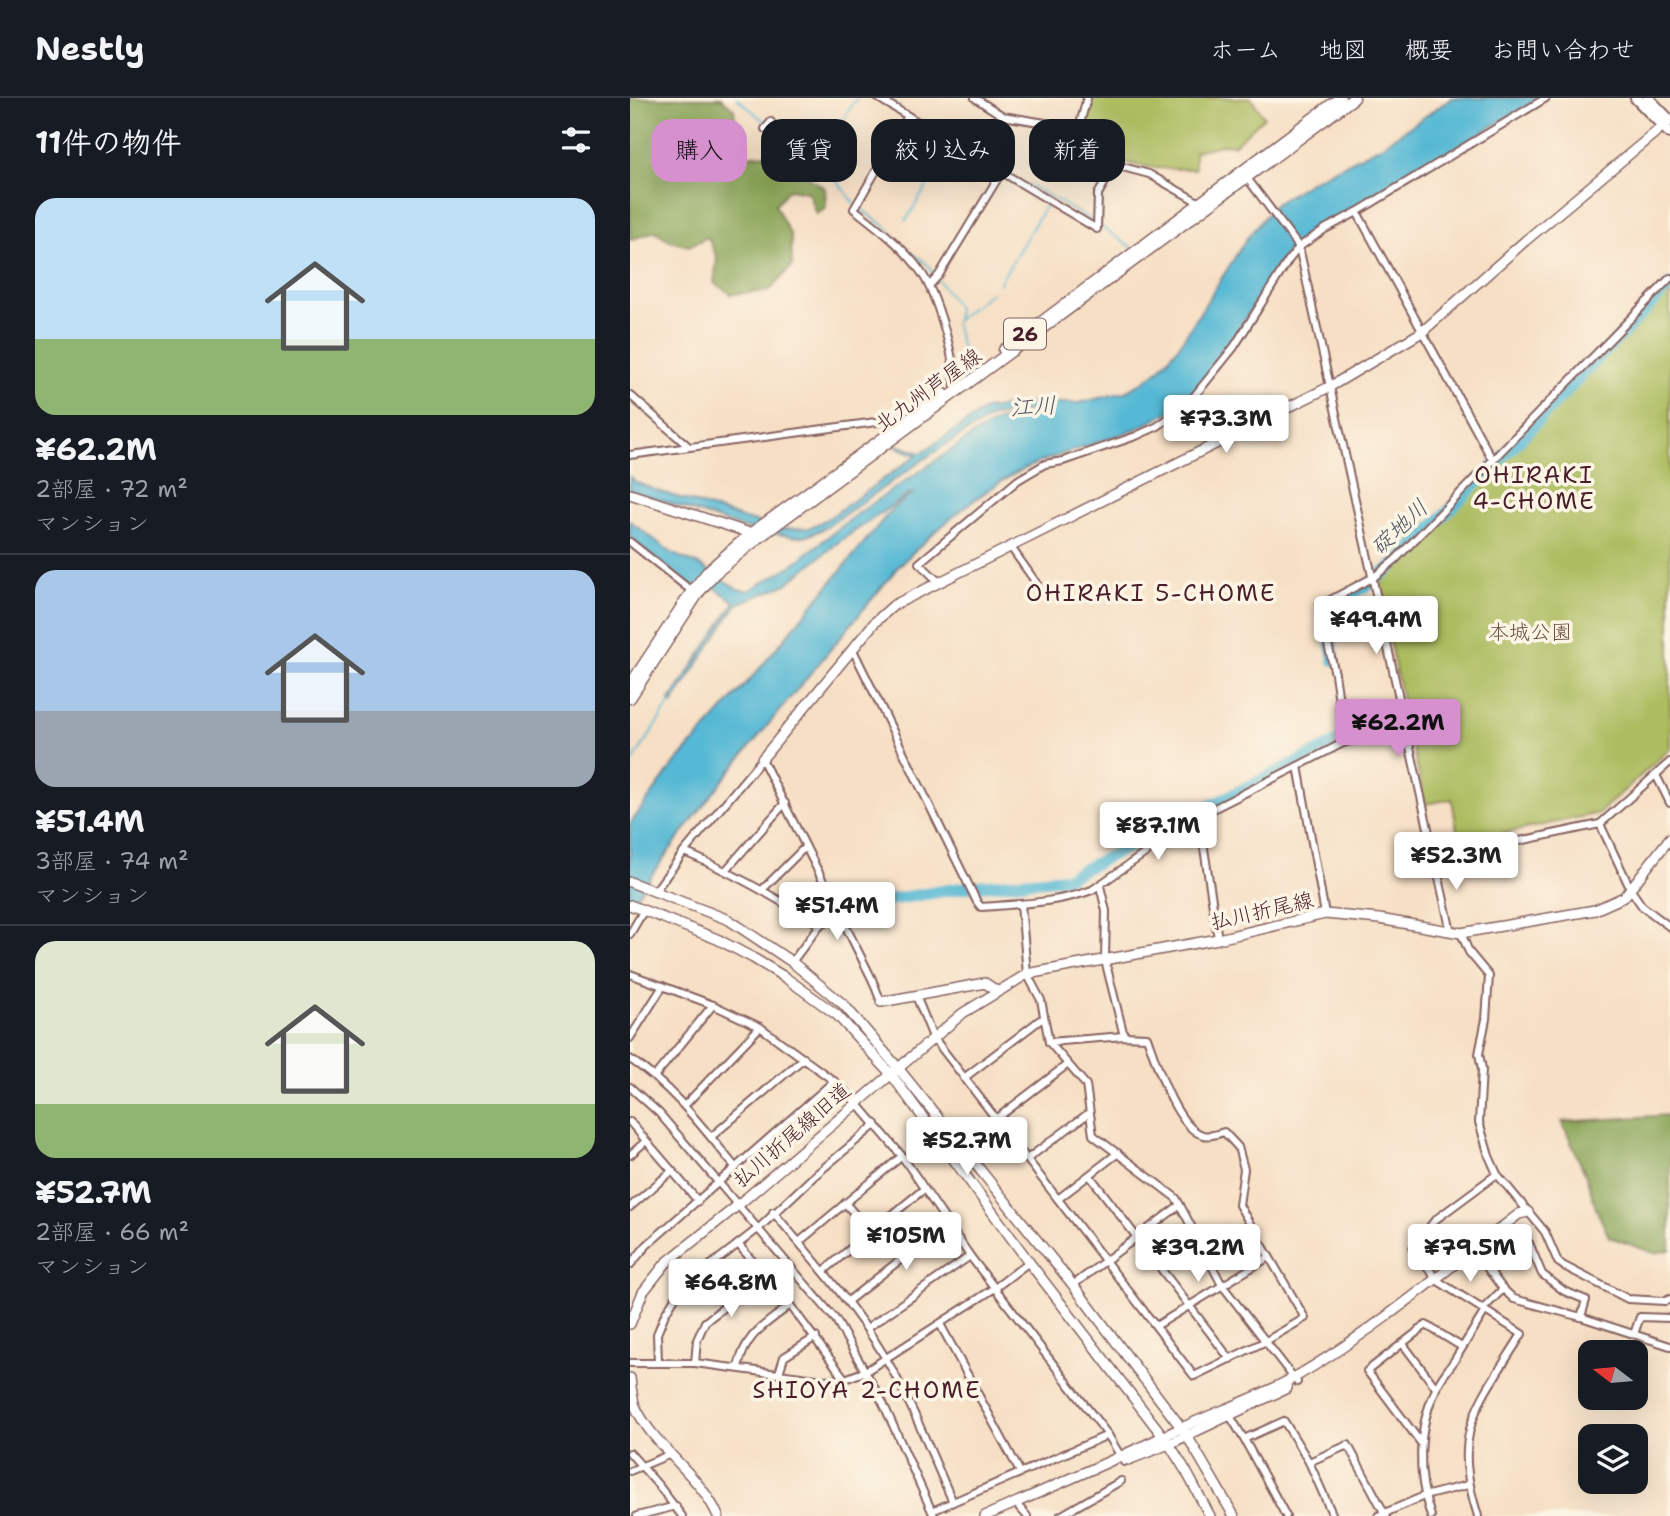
<!DOCTYPE html>
<html lang="ja">
<head>
<meta charset="utf-8">
<style>
  :root { --surface:#171b24; --page:#20242c; --text:#f1f3f6; --muted:#9ea1a6; --line:#363941; --accent:#d690ce }
  body { margin:0; font-family:"Shantell Sans","Klee One",sans-serif; background:var(--page); color:var(--text); height:100vh; display:flex; flex-direction:column; font-size:26px; white-space:nowrap }
  * { box-sizing:border-box; margin:0 }
  p { font-size:23px; color:var(--muted) }
  .icon { flex:none; width:38px; height:38px; fill:none; stroke:currentColor; stroke-width:2; stroke-linecap:round; stroke-linejoin:round }
  .map { position:relative; flex:1; overflow:hidden }
  .panel { display:flex; flex-direction:column; background:var(--surface); width:630px }
  .panel>* { flex:none }
  .hud { position:absolute; left:21px; top:21px; width:665px; height:63px; display:flex; gap:14px }
  .needle { width:46px; rotate:286deg }
  .controls { position:absolute; left:948px; top:1242px; display:grid; gap:14px }
  .controls a { display:grid; place-items:center; width:70px; height:70px; border-radius:14px; background:var(--surface); box-shadow:0 7px 28px #0002; font-size:35px }
  .price { position:absolute; translate:-50% -60px; padding:0 16px; border-radius:7px; background:#fff; color:#222; font-size:23px; line-height:46px; filter:drop-shadow(0 2px 4px #0008) }
  .price::after { content:''; position:absolute; left:50%; top:42px; width:21px; height:16px; margin-left:-10px; background:inherit; clip-path:polygon(0 0,100% 0,50% 100%) }
  .price.active { background:var(--accent); color:#111 }
  ul { padding:0; list-style:none }
  li { display:grid; align-content:center; gap:14px; height:371px; padding:0 35px }
  li+li { border-top:2px solid var(--line) }
  li span { display:grid; place-items:center; height:217px; border-radius:21px; color:#555 }
  li>.icon { margin-inline-start:auto }
  span .icon { width:126px; height:126px; fill:#fffc; stroke-width:1 }
  li b { font-size:30px }
  h2 { display:flex; justify-content:space-between; align-items:center; height:84px; padding:0 35px; font-size:30px }
  .chip { padding:0 24px; border-radius:21px; background:var(--surface); box-shadow:0 7px 28px #0002; font-size:24px; line-height:63px }
  .chip.active { background:var(--accent); color:#111 }
  header { display:flex; align-items:center; gap:42px; box-sizing:border-box; height:98px; padding:0 35px; background:var(--surface); border-bottom:2px solid var(--line) }
  header strong { font-size:33px }
  nav { display:flex; gap:38px; margin-inline-start:auto; font-size:24px }
  main { display:flex; flex:1; min-height:0 }
  .map>svg:first-child { display:block }
  .green { fill:#acbc5f; stroke:#7b6e45; stroke-width:2 }
  .forest { fill:#89a456; stroke:#6a6240; stroke-width:2 }
  .water { fill:#55b8d4; stroke:#506c80; stroke-width:2 }
  .lines { fill:none; stroke-linecap:round; stroke-linejoin:round }
  .stream { stroke:#55b8d4; stroke-width:2 }
  .river { stroke:#55b8d4; stroke-width:12 }
  .street-casing { stroke:#866261; stroke-width:10 }
  .secondary-casing { stroke:#866261; stroke-width:12 }
  .primary-casing { stroke:#866261; stroke-width:13 }
  .highway-casing { stroke:#866261; stroke-width:14 }
  .street { stroke:#fff; stroke-width:6 }
  .secondary { stroke:#fff; stroke-width:9 }
  .primary { stroke:#fff; stroke-width:10 }
  .highway { stroke:#fff; stroke-width:10 }
  .labels { text-anchor:middle; dominant-baseline:central; stroke-width:7; stroke-linejoin:round; paint-order:stroke }
  .shield { fill:#fcf5e5; stroke:#7f5f63; stroke-width:2 }
  .shield-label { font-size:19px; font-weight:bold; fill:#4a1f2b }
  .street-label { font-size:21px; fill:#4a1f2b; stroke:#fcf5e5 }
  .park-label { font-size:21px; fill:#674e3b; stroke:#fcf5e5 }
  .water-label { font-size:23px; font-style:italic; fill:#4e5566; stroke:#fcf5e5 }
  .neighbourhood-label { font-size:23px; letter-spacing:2px; fill:#4a1f2b; stroke:#fcf5e5 }
</style>
</head>
<body>
<header>
<strong>Nestly</strong>
<nav><a>ホーム</a><a>地図</a><a>概要</a><a>お問い合わせ</a></nav>
</header>
<main>
<section class="panel">
<h2>11件の物件<svg class="icon" aria-label="filters" viewBox="0 0 24 24"><path d="M4 7h16M4 17h16"/><circle cx="9" cy="7" r="2"/><circle cx="15" cy="17" r="2"/></svg></h2>
<ul>
<li><span style="background:linear-gradient(#bfe0f5 65%,#8fb573 0)"><svg class="icon" aria-label="home" viewBox="0 0 24 24"><path d="M3 11l9-7 9 7M6 9v11h12V9"/></svg></span><div><b>¥62.2M</b><p>2部屋 · 72 m²</p><p>マンション</p></div></li>
<li><span style="background:linear-gradient(#a9c7e8 65%,#9aa5b1 0)"><svg class="icon" aria-label="home" viewBox="0 0 24 24"><path d="M3 11l9-7 9 7M6 9v11h12V9"/></svg></span><div><b>¥51.4M</b><p>3部屋 · 74 m²</p><p>マンション</p></div></li>
<li><span style="background:linear-gradient(#dfe7d0 75%,#8fb573 0)"><svg class="icon" aria-label="home" viewBox="0 0 24 24"><path d="M3 11l9-7 9 7M6 9v11h12V9"/></svg></span><div><b>¥52.7M</b><p>2部屋 · 66 m²</p><p>マンション</p></div></li>
</ul>
</section>
<div class="map">
<svg width="1040" height="1418" viewBox="0 0 1040 1418">
  <rect width="100%" height="100%" fill="#fcf5e5"/>
  <filter id="ink" filterUnits="userSpaceOnUse"><feTurbulence type="fractalNoise" baseFrequency=".0143" numOctaves="2"/><feDisplacementMap in="SourceGraphic" scale="14" xChannelSelector="R" yChannelSelector="G"/><feConvolveMatrix kernelMatrix="1 2 1 2 8 2 1 2 1" color-interpolation-filters="sRGB"/></filter>
  <filter id="wash" filterUnits="userSpaceOnUse"><feTurbulence type="fractalNoise" baseFrequency=".00686" numOctaves="4" result="noise"/><feDisplacementMap in="SourceGraphic" scale="28" xChannelSelector="R" yChannelSelector="G"/><feGaussianBlur stdDeviation="1.57" result="paint"/><feColorMatrix in="noise" values="0 0 0 0 0 0 0 0 0 0 0 0 0 0 0 0 0 1.4 0 .05"/><feComposite in="paint" operator="in"/></filter>
  <g filter="url(#wash)">
    <rect width="100%" height="100%" fill="#f6dfc4"/>
    <g class="green">
      <path d="M 462,0 L 621,0 L 634,19 L 604,47 L 595,46 L 565,53 L 565,71 C 543,71 516,71 494,64 C 479,58 466,44 454,34 L 453,30 Z"/>
      <path d="M 1040,187 L 1040,651 L 969,715 L 829,745 L 822,701 L 795,706 L 746,483 L 759,475 L 868,367 Z"/>
    </g>
    <g class="forest">
      <path d="M 0,0 L 91,0 L 104,11 L 106,38 L 114,58 L 135,56 L 147,59 L 195,90 L 196,109 L 186,116 L 178,94 L 159,91 L 145,107 L 161,138 L 162,168 L 139,193 L 101,196 L 84,185 L 87,160 L 78,139 L 59,148 L 40,143 L 25,133 L 0,142 Z"/>
      <path d="M 1040,1017 L 1040,1152 L 1024,1155 L 979,1139 L 967,1113 L 956,1078 L 932,1024 Z"/>
    </g>
    <path class="water" d="M 822,0 L 910,0 L 721,112 L 676,136 L 659,151 C 644,175 628,198 614,223 C 598,250 582,279 558,300 C 514,337 455,345 403,367 C 357,386 303,434 268,469 C 178,581 81,689 0,808 L 0,726 L 42,669 L 125,576 L 262,411 L 283,396 L 281,395 L 210,443 L 155,487 L 107,506 L 42,606 L 39,604 L 105,504 L 85,490 L 58,486 L 0,441 L 0,423 L 43,456 L 69,467 L 108,491 L 118,493 L 161,468 L 227,416 L 349,333 L 367,323 L 410,316 L 407,312 L 363,318 L 306,353 L 195,430 L 179,437 L 166,439 L 113,430 L 0,392 L 0,379 L 7,385 L 31,394 L 115,421 L 152,431 L 179,430 L 199,420 L 287,357 L 266,349 L 267,347 L 291,355 L 356,311 L 408,305 L 449,305 L 495,294 L 510,286 L 529,272 L 549,248 L 617,140 L 645,106 L 680,84 L 753,47 Z"/>
    <g class="lines">
      <g class="stream">
        <path d="M 107,0 L 135,24"/>
        <path d="M 255,0 L 270,9"/>
        <path d="M 139,29 C 155,54 160,47 182,61 C 199,71 211,89 224,105"/>
        <path d="M 189,57 L 227,0"/>
        <path d="M 398,86 L 466,125"/>
        <path d="M 228,109 L 256,129 L 271,147 L 297,166 L 304,177"/>
        <path d="M 276,122 L 321,49"/>
        <path d="M 470,128 L 501,149"/>
        <path d="M 307,181 L 326,207 L 328,212 L 325,225 L 337,269"/>
        <path d="M 369,186 L 417,105"/>
        <path d="M 325,223 L 362,194"/>
        <path d="M 0,668 L 40,605"/>
      </g>
      <g class="river">
        <path d="M 704,562 L 695,510 L 741,485 L 766,465 L 865,367 L 1040,187"/>
        <path d="M 211,810 L 337,789 L 436,780 L 717,639 L 716,632"/>
      </g>
    </g>
  </g>
  <g filter="url(#ink)">
    <g class="lines">
      <defs>
        <g id="street">
          <path d="M 248,0 L 467,131 L 468,96 L 485,67"/>
          <path d="M 345,0 L 373,18 L 421,26 L 447,37 L 485,67 L 519,76 L 570,105"/>
          <path d="M 278,18 L 224,111 C 247,129 274,149 291,174 C 307,197 325,260 325,288"/>
          <path d="M 135,31 L 141,24"/>
          <path d="M 447,37 L 457,0"/>
          <path d="M 171,60 L 172,54"/>
          <path d="M 617,80 L 669,149 L 821,834"/>
          <path d="M 727,114 L 863,363"/>
          <path d="M 299,188 L 309,177 L 371,75"/>
          <path d="M 0,297 L 58,348"/>
          <path d="M 0,357 L 261,322 L 274,328"/>
          <path d="M 0,444 L 63,494"/>
          <path d="M 380,448 L 407,486"/>
          <path d="M 310,485 L 289,465 L 388,382 L 415,366 L 433,363 L 506,338 L 528,328 L 558,306 L 604,249 L 658,163 L 669,149 L 695,131 L 727,114 L 916,0"/>
          <path d="M 223,552 L 347,804 L 351,809 C 387,806 428,805 462,792 L 569,718 L 668,668 L 715,644 L 775,633"/>
          <path d="M 715,644 L 705,576 L 689,508 L 744,479 L 765,462 L 1040,180"/>
          <path d="M 668,668 L 695,816"/>
          <path d="M 1026,677 L 1040,705"/>
          <path d="M 569,718 L 588,841"/>
          <path d="M 970,726 L 1001,792 L 1012,808 L 1040,829"/>
          <path d="M 54,754 C 102,774 145,799 190,827 L 162,864"/>
          <path d="M 804,761 L 970,726 L 1040,664"/>
          <path d="M 97,771 L 155,705"/>
          <path d="M 470,788 L 476,813 L 475,862 L 494,938"/>
          <path d="M 133,791 L 175,749"/>
          <path d="M 25,793 L 54,754 L 132,661 L 242,881 L 251,904"/>
          <path d="M 391,806 L 397,876 L 411,902 L 419,944 L 456,987 L 463,1037 L 546,1100 L 550,1107"/>
          <path d="M 190,827 L 209,818"/>
          <path d="M 831,835 L 839,854 L 859,878 L 856,921 L 849,956 L 852,971 L 849,1024 L 859,1058 L 867,1076 L 915,1134 L 928,1164 L 934,1168 L 998,1201 L 1035,1203 L 1040,1201"/>
          <path d="M 0,836 L 14,812"/>
          <path d="M 0,876 L 83,907 L 130,929 L 204,983 L 226,1004 L 272,1058 L 340,1158 L 478,1337 L 494,1364"/>
          <path d="M 286,898 L 303,939 L 564,1278 L 636,1243 L 675,1220 L 609,1107 L 614,1071 L 608,1049 L 594,1034 C 588,1036 579,1039 573,1037 C 546,1030 526,964 517,939 L 494,938 L 419,944"/>
          <path d="M 0,940 L 33,888"/>
          <path d="M 0,961 C 44,990 73,1030 106,1070"/>
          <path d="M 25,978 L 83,907"/>
          <path d="M 334,980 L 410,922 L 414,921"/>
          <path d="M 0,989 L 29,1015 L 206,1222 L 253,1305 L 304,1418"/>
          <path d="M 55,1007 L 130,929"/>
          <path d="M 366,1021 L 438,966"/>
          <path d="M 0,1024 L 68,1103"/>
          <path d="M 81,1039 L 174,960"/>
          <path d="M 0,1057 L 16,1043"/>
          <path d="M 397,1061 L 459,1015"/>
          <path d="M 460,1078 L 600,1261"/>
          <path d="M 428,1101 L 488,1055"/>
          <path d="M 0,1109 L 42,1073"/>
          <path d="M 143,1114 C 183,1161 223,1206 255,1259 C 282,1305 301,1356 323,1404"/>
          <path d="M 169,1144 L 272,1058"/>
          <path d="M 108,1146 L 160,1207 L 215,1281"/>
          <path d="M 846,1155 L 873,1191 L 884,1201 L 951,1219 L 1040,1248"/>
          <path d="M 273,1159 L 253,1134 L 251,1126 L 294,1091"/>
          <path d="M 0,1167 L 17,1147 L 204,983"/>
          <path d="M 194,1173 L 236,1137 L 235,1128 L 215,1105"/>
          <path d="M 860,1174 L 899,1145 L 912,1176 L 934,1193 L 956,1202 L 951,1219"/>
          <path d="M 443,1187 L 550,1107 L 592,1187 L 667,1284"/>
          <path d="M 218,1203 L 318,1124"/>
          <path d="M 853,1211 L 873,1191"/>
          <path d="M 310,1226 L 390,1374"/>
          <path d="M 526,1228 L 639,1159"/>
          <path d="M 237,1230 L 340,1158"/>
          <path d="M 1004,1236 L 1010,1219 L 1040,1220"/>
          <path d="M 773,1246 L 806,1290"/>
          <path d="M 28,1264 L 27,1236 L 35,1216 L 51,1190 L 129,1130 L 183,1079 L 246,1026"/>
          <path d="M 0,1265 L 65,1265 L 194,1282 L 215,1281 L 236,1273 L 365,1190 L 399,1164"/>
          <path d="M 65,1265 L 67,1242 L 75,1224 L 135,1177"/>
          <path d="M 108,1269 C 116,1235 134,1228 160,1207"/>
          <path d="M 149,1275 L 154,1259 L 186,1239"/>
          <path d="M 600,1318 L 614,1341"/>
          <path d="M 791,1345 L 737,1273 L 796,1227 L 832,1249"/>
          <path d="M 0,1355 L 29,1388 L 52,1418"/>
          <path d="M 679,1364 L 718,1347 L 756,1418"/>
          <path d="M 0,1373 L 41,1356"/>
          <path d="M 389,1409 L 397,1418"/>
          <path d="M 302,1413 L 478,1337"/>
          <path d="M 7,1418 L 46,1408"/>
          <path d="M 430,1418 L 491,1383"/>
          <path d="M 656,1418 L 614,1341 L 654,1323 L 679,1364 L 703,1418"/>
          <path d="M 748,1418 L 794,1398 L 838,1387"/>
          <path d="M 801,1418 C 787,1378 787,1330 806,1291 C 810,1281 818,1272 824,1263 C 834,1247 845,1229 855,1213"/>
          <path d="M 848,1418 C 820,1331 848,1307 892,1236 L 808,1183 L 783,1150 L 805,1122 L 867,1076"/>
        </g>
        <g id="secondary">
          <path d="M 0,396 L 126,437"/>
          <path d="M 132,661 L 245,524 L 264,507 L 701,288 L 792,234 L 895,143 L 1038,24"/>
          <path d="M 0,784 L 99,822 L 162,864 L 214,907 L 268,970 L 443,1187 L 556,1336 L 604,1418"/>
          <path d="M 0,807 L 87,841 L 123,860 L 156,880 L 207,917 L 261,976 L 399,1164 L 539,1346 L 556,1373 L 580,1418"/>
          <path d="M 251,904 L 355,885 L 367,893"/>
          <path d="M 0,1226 L 13,1194 L 36,1165 L 107,1108 L 333,915 L 397,876 L 588,841 L 695,816 L 749,821 L 831,835 L 965,812 L 994,799 L 1040,740"/>
          <path d="M 0,1280 C 1,1289 2,1300 5,1308 C 24,1350 70,1376 88,1418"/>
          <path d="M 498,1362 L 539,1346 L 657,1290"/>
          <path d="M 355,1418 C 420,1390 485,1362 549,1331 C 588,1313 628,1300 665,1279 C 743,1234 817,1171 889,1116 L 898,1114"/>
        </g>
        <g id="primary">
          <path d="M 374,252 L 710,0"/>
          <path d="M 0,587 L 62,493 L 79,472 L 120,436 L 314,296"/>
          <path d="M 0,600 L 69,494 L 84,476 L 131,438 L 724,0"/>
        </g>
        <g id="highway">
          <path d="M 1006,0 L 1040,35"/>
          <path d="M 1018,0 L 1040,23"/>
        </g>
      </defs>
      <use href="#street" class="street-casing"/>
      <use href="#secondary" class="secondary-casing"/>
      <use href="#primary" class="primary-casing"/>
      <use href="#highway" class="highway-casing"/>
      <use href="#street" class="street"/>
      <use href="#secondary" class="secondary"/>
      <use href="#primary" class="primary"/>
      <use href="#highway" class="highway"/>
    </g>
  </g>
  <g class="labels">
    <rect class="shield" x="374" y="220.5" width="42" height="31" rx="5"/>
    <g class="shield-label">
      <text x="395" y="236">26</text>
    </g>
    <g class="street-label">
      <text transform="translate(298 292) rotate(-36)">北九州芦屋線</text>
      <text transform="translate(632 813) rotate(-13)">払川折尾線</text>
      <text transform="translate(162 1037) rotate(-41)">払川折尾線旧道</text>
    </g>
    <g class="park-label">
      <text x="900" y="534">本城公園</text>
    </g>
    <g class="water-label">
      <text transform="translate(403 308) rotate(-3)">江川</text>
      <text transform="translate(769 429) rotate(-43)">碇地川</text>
    </g>
    <g class="neighbourhood-label">
      <text x="904" y="377">OHIRAKI<tspan x="904" dy="26">4-CHOME</tspan></text>
      <text x="521" y="495">OHIRAKI 5-CHOME</text>
      <text x="237" y="1292">SHIOYA 2-CHOME</text>
    </g>
  </g>
</svg>
<div class="controls">
<a><svg class="needle" viewBox="-14 -14 28 28"><path d="M0-13l5 13h-10z" fill="#e53935"/><path d="M0 13l5-13h-10z" fill="#9ea1a6"/></svg></a>
<a><svg class="icon" aria-label="layers" viewBox="0 0 24 24"><path d="M12 4l9 5-9 5-9-5zM3 14l9 5 9-5"/></svg></a>
</div>
<b class="price" style="left:596px;top:357px">¥73.3M</b>
<b class="price" style="left:746px;top:558px">¥49.4M</b>
<b class="price active" style="left:768px;top:661px">¥62.2M</b>
<b class="price" style="left:528px;top:764px">¥87.1M</b>
<b class="price" style="left:826px;top:794px">¥52.3M</b>
<b class="price" style="left:207px;top:844px">¥51.4M</b>
<b class="price" style="left:337px;top:1079px">¥52.7M</b>
<b class="price" style="left:276px;top:1174px">¥105M</b>
<b class="price" style="left:568px;top:1186px">¥39.2M</b>
<b class="price" style="left:840px;top:1186px">¥79.5M</b>
<b class="price" style="left:101px;top:1221px">¥64.8M</b>
<div class="hud">
<a class="chip active">購入</a>
<a class="chip">賃貸</a>
<a class="chip">絞り込み</a>
<a class="chip">新着</a>
</div>
</div>
</main>
</body>
</html>
